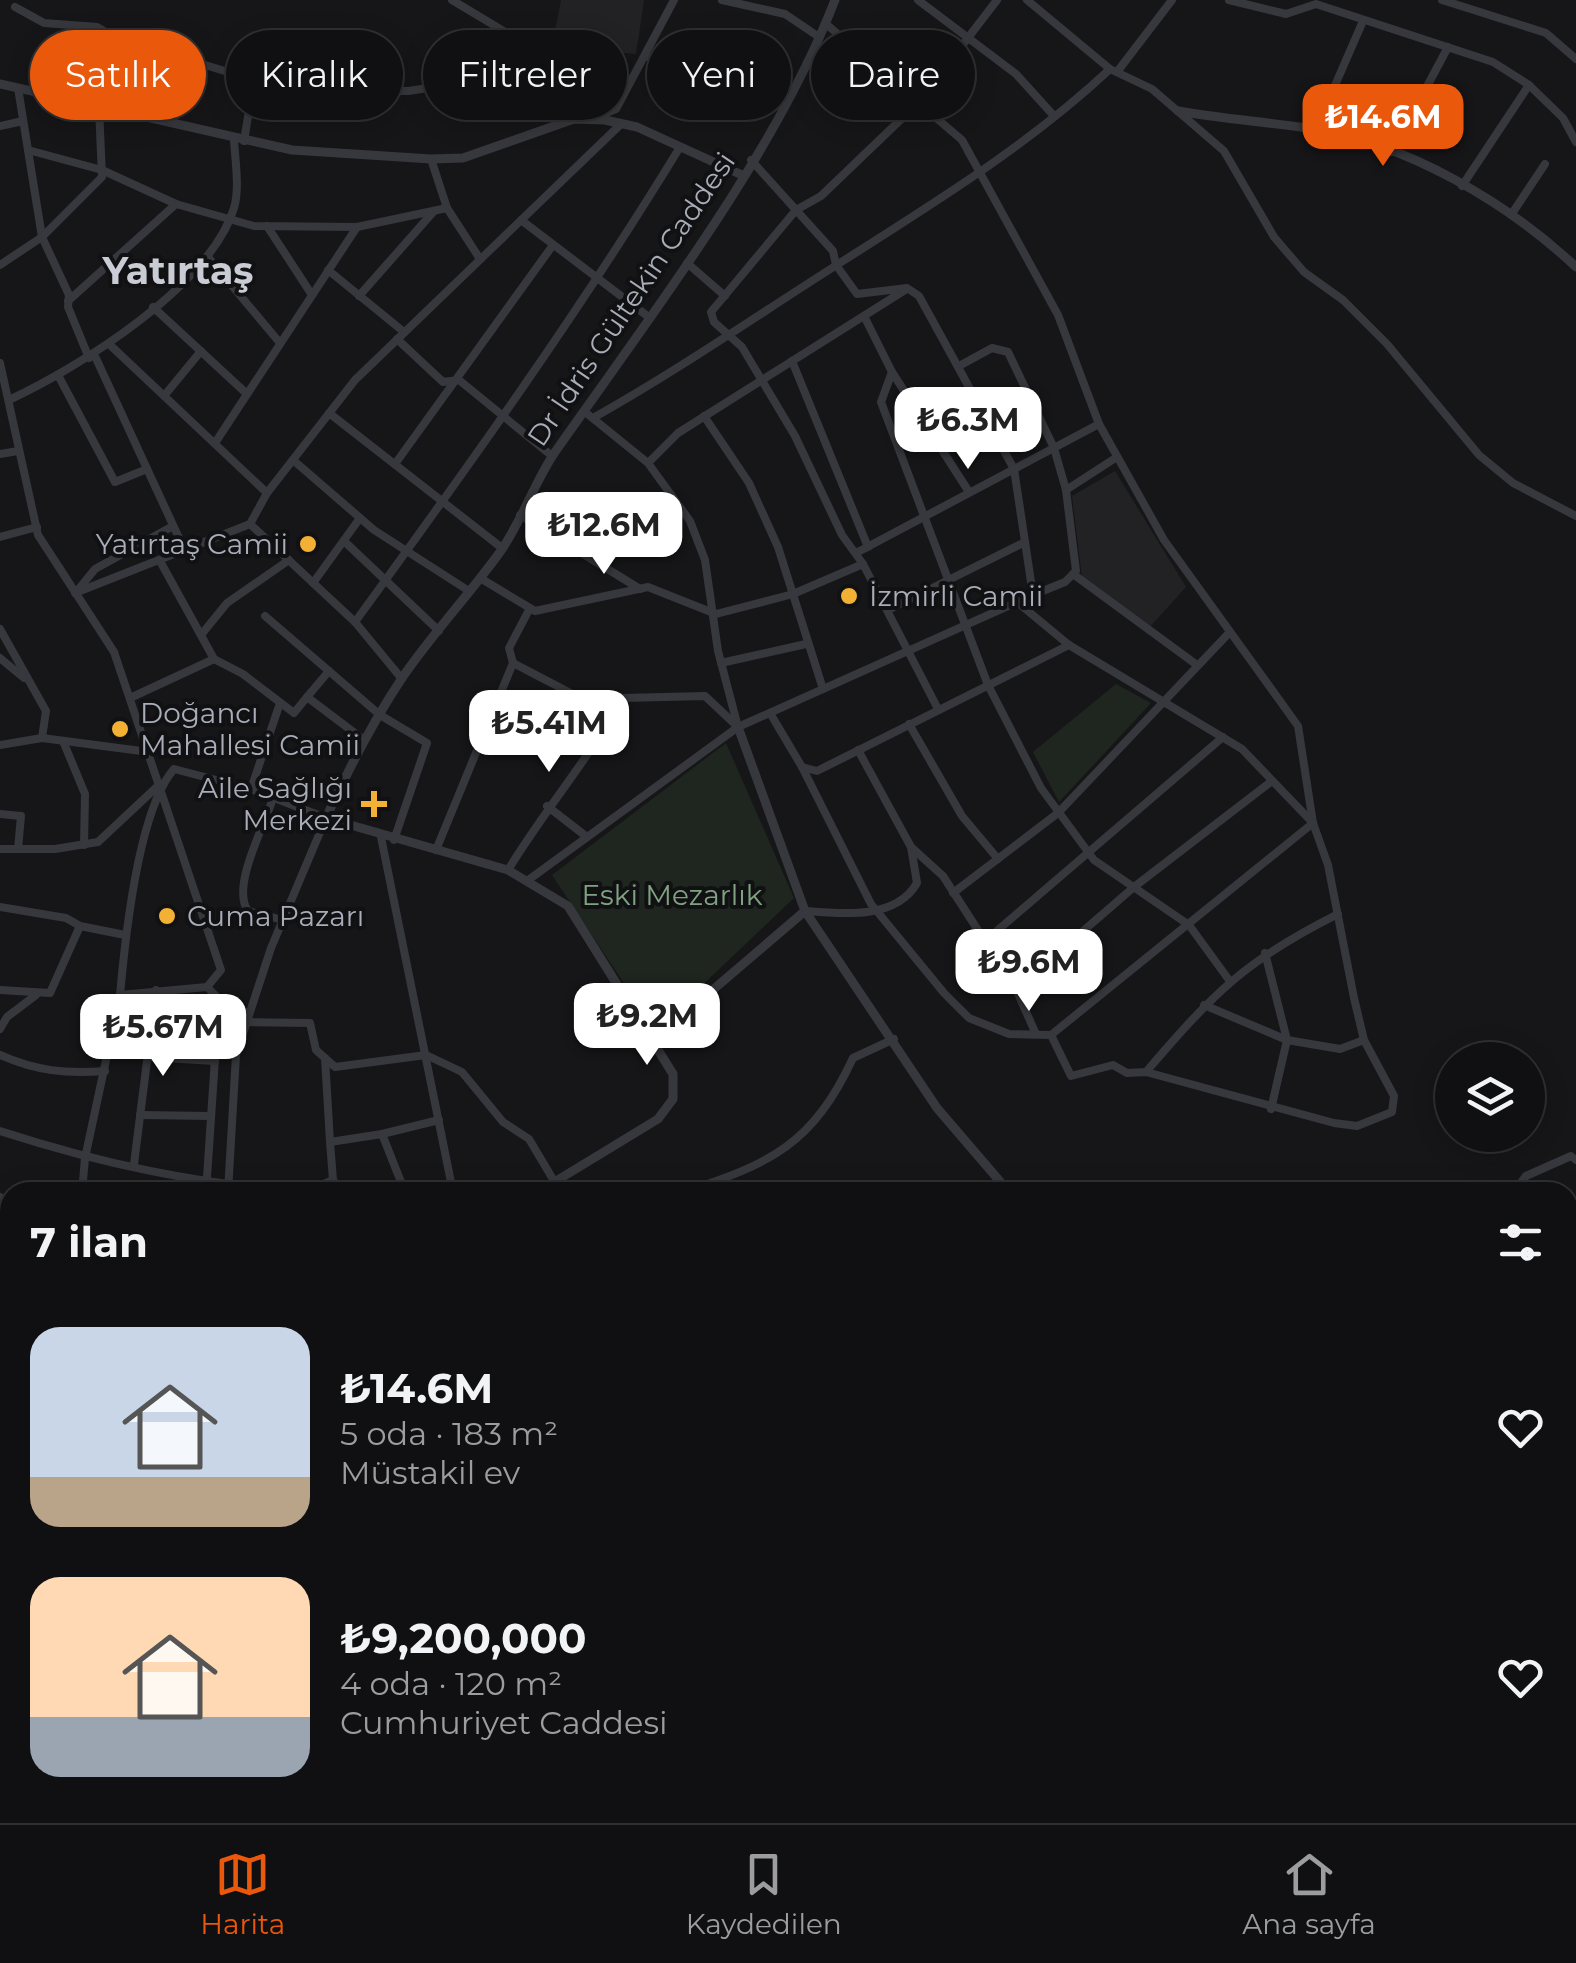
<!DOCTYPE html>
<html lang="tr">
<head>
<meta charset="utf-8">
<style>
  :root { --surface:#101012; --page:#1e1e20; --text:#f1f3f6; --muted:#9c9d9f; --line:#303032; --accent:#ea580c }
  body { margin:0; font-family:Montserrat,sans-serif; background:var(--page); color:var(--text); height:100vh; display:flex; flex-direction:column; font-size:38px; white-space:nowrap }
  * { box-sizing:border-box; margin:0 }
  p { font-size:32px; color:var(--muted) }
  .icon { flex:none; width:55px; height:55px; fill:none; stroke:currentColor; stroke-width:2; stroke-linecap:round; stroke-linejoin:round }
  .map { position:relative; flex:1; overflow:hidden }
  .details { position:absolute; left:0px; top:1182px; width:1578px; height:642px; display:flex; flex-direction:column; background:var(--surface); border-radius:30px 30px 0 0; box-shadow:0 5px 25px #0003,0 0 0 2px var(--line) }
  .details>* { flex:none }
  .banner { position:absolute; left:30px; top:30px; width:1000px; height:90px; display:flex; gap:20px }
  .buttons { position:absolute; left:1435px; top:1042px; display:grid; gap:20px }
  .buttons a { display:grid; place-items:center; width:110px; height:110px; border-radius:50%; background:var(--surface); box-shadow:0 5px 25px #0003,0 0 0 2px var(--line); font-size:50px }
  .price { position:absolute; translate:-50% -85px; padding:0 22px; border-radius:20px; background:#fff; color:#222; font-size:32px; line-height:65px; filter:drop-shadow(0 2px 5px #0008) }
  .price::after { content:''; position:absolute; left:50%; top:60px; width:30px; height:22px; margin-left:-15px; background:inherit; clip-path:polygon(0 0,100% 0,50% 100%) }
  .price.selected { background:var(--accent); color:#fff }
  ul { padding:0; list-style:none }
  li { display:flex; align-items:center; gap:30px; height:250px; padding:0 30px }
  li span { display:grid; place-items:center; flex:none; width:280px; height:200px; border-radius:30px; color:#555 }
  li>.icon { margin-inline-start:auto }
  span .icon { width:120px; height:120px; fill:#fffc; stroke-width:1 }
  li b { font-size:42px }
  h2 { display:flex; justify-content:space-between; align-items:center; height:120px; padding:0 30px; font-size:42px }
  .chip { padding:0 35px; border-radius:45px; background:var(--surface); box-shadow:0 5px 25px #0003,0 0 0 2px var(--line); font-size:35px; line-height:90px }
  .chip.selected { background:var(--accent); color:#fff }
  .menu { display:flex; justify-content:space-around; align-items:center; height:140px; border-top:2px solid var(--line); background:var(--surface); font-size:28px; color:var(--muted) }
  .menu a { display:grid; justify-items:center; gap:5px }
  .menu .selected { color:var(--accent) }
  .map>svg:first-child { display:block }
  .built { fill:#222225 }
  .green { fill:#1e261f }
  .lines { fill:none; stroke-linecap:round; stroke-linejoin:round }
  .minor { stroke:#37383d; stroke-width:8 }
  .tertiary { stroke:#37383d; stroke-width:9 }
  .secondary { stroke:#45474d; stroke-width:10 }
  .trunk { stroke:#5b5e65; stroke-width:12 }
  .poi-dot { fill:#f2b134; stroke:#111113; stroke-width:4 }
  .labels { text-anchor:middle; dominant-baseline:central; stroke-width:8; stroke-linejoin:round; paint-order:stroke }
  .street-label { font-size:28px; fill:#a8adb8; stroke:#111113 }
  .poi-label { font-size:28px; fill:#a8adb8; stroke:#111113; text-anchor:start }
  .park-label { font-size:28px; fill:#7fa381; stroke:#111113 }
  .district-label { font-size:38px; font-weight:bold; fill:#c9ccd4; stroke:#111113 }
</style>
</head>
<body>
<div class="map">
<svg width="1576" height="1823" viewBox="0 0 1576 1823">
  <rect width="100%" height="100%" fill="#161618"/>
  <g class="built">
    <path d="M 561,0 L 644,0 L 636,54 L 572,49 L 555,31 Z"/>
    <path d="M 1115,471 L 1186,587 L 1147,630 L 1082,578 L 1072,496 Z"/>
  </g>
  <g class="green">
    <path d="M 1116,684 L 1151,703 L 1059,802 L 1033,752 Z"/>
    <path d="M 726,743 L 794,898 L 655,1030 L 552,875 Z"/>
  </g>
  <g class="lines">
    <g class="minor">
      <path d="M 452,0 L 565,68"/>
      <path d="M 722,0 L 785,14 L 819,37"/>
      <path d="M 918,0 L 1016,74 L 1054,116"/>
      <path d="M 1027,0 L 1110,69 L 1152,89 L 1224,151 L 1274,237 L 1304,272 L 1343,300 L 1387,344 L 1479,455 L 1513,483 L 1576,516"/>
      <path d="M 1229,0 L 1286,14 L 1316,4 L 1493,62 L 1529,85 L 1462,186"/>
      <path d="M 1442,0 L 1546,33 L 1576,59"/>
      <path d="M 826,24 L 962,140 L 1058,315 L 1099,424 L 1164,540 L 1298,726 L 1313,823 L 1328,865 L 1354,998 L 1364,1040 L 1394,1096 L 1392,1112 L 1357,1126 L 1334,1123 L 1146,1072 L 1127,1073 L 1113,1065 L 1071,1076 L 1051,1035"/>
      <path d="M 114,37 L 254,80 L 244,141"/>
      <path d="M 645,56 L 786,104"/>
      <path d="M 1117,72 L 1172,0"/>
      <path d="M 254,80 L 333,91 L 408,91 L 565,68 L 589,120 L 616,109 L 674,0"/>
      <path d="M 1529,85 L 1563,118 L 1576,142"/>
      <path d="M 18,88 L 42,237 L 69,295 L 68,307 L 89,358"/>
      <path d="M 0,126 L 23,121"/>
      <path d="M 1316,129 L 1363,21"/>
      <path d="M 28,150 L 102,170 L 176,204 L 254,226 L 357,227 L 447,208 L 480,259"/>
      <path d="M 1392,152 L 1448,47"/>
      <path d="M 431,159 L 447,208"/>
      <path d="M 1511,215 L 1545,164"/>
      <path d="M 521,220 L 650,318"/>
      <path d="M 267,226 L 312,295"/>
      <path d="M 207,256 L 280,343"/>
      <path d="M 687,263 L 725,296"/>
      <path d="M 0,265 L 42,237 L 102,177 L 99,107 L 114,37 L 97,27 L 44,23 L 15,7"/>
      <path d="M 328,270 L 404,332"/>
      <path d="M 359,296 L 434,211"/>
      <path d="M 68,301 L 176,204"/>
      <path d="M 153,307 L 247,394"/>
      <path d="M 864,316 L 892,372 L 881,402 L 988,685 L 1041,788 L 1094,860 L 1189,925 L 1229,980"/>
      <path d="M 397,339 L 443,382 L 459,380 L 552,456"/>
      <path d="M 109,344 L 267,493"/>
      <path d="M 94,354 L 185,551"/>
      <path d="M 792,361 L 868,547"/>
      <path d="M 0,363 L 38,535 L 114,652 L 221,970 L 207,987"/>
      <path d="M 959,366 L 992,348 L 1008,352 L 1054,448 L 1066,490 L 1076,571 L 1065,582 L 1033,595"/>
      <path d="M 892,372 L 969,492"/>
      <path d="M 59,377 L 115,482 L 147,469"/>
      <path d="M 164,396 L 201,351"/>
      <path d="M 9,400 C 80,367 210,286 234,208 C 240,188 235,160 234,139"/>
      <path d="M 329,413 L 502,548"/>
      <path d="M 704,416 L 749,483 L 778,547 L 823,689"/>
      <path d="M 593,418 C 675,372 752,319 832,268 C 927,207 1027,147 1110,69"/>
      <path d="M 215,443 L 357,227"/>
      <path d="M 0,454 L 18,451"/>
      <path d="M 293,460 L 374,530 L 469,591"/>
      <path d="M 648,463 L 678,433 L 905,290"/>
      <path d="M 395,464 L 553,245"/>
      <path d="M 1066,490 L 1117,457"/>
      <path d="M 520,515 L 640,589"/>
      <path d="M 250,524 L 355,622 L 402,679"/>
      <path d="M 0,537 L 37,527"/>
      <path d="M 344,541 L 439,631"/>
      <path d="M 856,553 L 1099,424"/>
      <path d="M 160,561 L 214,659"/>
      <path d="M 1073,574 L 1197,665"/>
      <path d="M 480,578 L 535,611 L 648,587 L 716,614 L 793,594 L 863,564"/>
      <path d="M 313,583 L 360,518"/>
      <path d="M 78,590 L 95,569 L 173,526"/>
      <path d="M 75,593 L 250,524 L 267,493 L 355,380 L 621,124"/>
      <path d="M 1017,602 L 1069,645 L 1242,749 L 1313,823"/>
      <path d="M 888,610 L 1025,542"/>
      <path d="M 265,616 L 380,715 L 427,743 L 394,840"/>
      <path d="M 355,622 C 468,467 580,311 680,147"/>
      <path d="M 0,629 L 46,711 L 42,738"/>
      <path d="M 201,635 L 227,603 L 289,560"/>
      <path d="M 0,658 L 24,678"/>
      <path d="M 513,663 L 509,648 L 530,608"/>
      <path d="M 721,663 L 806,644"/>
      <path d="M 307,697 L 329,671"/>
      <path d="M 130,698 L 214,659 L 243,674 L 294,713 L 307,697 L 364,740"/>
      <path d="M 938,709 L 863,564 L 842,535 L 795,436 L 742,347 L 714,322 L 711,312 L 796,210 L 821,196 L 918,103 L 997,0"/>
      <path d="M 770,713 L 802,767 L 817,771 L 1069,645"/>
      <path d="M 909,724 L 962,816 L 998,859"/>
      <path d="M 63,741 L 85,794 L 84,845"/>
      <path d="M 0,745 L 42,738 L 149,752"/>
      <path d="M 858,750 L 911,847 L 943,876 L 1016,989 L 1035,1032"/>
      <path d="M 802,767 L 871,904 L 944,993 L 969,1018 L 1009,1034 L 1051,1035 L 1313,823"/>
      <path d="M 251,789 L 280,703"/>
      <path d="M 272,801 C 263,829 231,887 248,911 L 283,920"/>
      <path d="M 547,806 L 587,837"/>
      <path d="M 0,814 L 21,816 L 18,849"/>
      <path d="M 381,837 L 453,1192"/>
      <path d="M 0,849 L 55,849 L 98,842 L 160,784"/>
      <path d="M 436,850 L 513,663 L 582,699 L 705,696 L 738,727 L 1033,595 L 1014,469 L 919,296 L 907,288 L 857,294 L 836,265 L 833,251 L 751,160"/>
      <path d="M 508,870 C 544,811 588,759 623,700"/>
      <path d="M 527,881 L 738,727 L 718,651 L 705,560 L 690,521 L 648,463 L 585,412"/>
      <path d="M 953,893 L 1058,813 L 1228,634"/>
      <path d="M 0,907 L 66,918 L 80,926"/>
      <path d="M 805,911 C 841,914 896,920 917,883 L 911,847"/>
      <path d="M 984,942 L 1223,737"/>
      <path d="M 1265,953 L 1287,1040 L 1340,1049 L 1364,1040"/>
      <path d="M 1016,989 L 1134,887 L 1272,781"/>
      <path d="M 0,990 L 50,993 L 80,926 L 125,935"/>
      <path d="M 120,995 C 125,939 138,810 174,769 L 251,789 L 326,818 L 271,948 L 236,1055 L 228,1192"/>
      <path d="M 1204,1005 L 1287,1040 L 1271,1109"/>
      <path d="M 245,1022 L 310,1023 L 316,1050 L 335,1067 L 426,1055 L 462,1072 L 503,1122 L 529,1139 L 554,1181"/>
      <path d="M 0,1029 L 7,1017 L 36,995"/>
      <path d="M 0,1055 C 36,1071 66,1074 105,1071"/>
      <path d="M 147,1057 L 215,1061"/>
      <path d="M 325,1058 L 330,1142"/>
      <path d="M 1146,1072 C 1214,993 1244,961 1338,914"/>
      <path d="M 140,1115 L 211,1116"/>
      <path d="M 0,1131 C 102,1164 197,1184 304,1192"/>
      <path d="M 134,1164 L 156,990"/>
      <path d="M 333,1180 L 342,1192"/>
      <path d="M 82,1192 L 85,1158 L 120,995 L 207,987 L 219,999 L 248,1013"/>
      <path d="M 206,1192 L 219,999"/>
      <path d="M 305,1192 L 333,1180 L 330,1142 L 382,1134"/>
      <path d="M 405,1192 L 382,1134 L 439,1120"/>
      <path d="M 683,1192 C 771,1164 813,1144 853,1058 L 894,1039"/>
      <path d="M 1186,1192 L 1210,1187 L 1230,1192"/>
      <path d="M 1514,1192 L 1526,1176 L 1571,1156 L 1576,1160"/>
      <path d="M 0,1197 L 10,1205"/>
      <path d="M 0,1300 L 10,1301"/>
      <path d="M 0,1366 L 10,1367"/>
      <path d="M 0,1414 L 10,1415"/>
      <path d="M 1568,1497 L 1576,1500"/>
      <path d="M 0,1571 L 10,1576"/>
      <path d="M 0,1620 L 10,1624"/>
      <path d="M 5,1699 L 10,1722"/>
      <path d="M 0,1745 L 10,1744"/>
      <path d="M 46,1815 L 51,1823"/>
      <path d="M 273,1815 L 280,1823"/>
      <path d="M 524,1815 L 524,1823"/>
      <path d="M 990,1815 L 996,1823"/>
      <path d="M 1184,1815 L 1187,1823"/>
      <path d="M 157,1823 L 168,1815"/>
      <path d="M 428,1823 L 428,1815"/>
      <path d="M 537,1823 L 542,1815"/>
      <path d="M 602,1823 L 609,1815"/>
      <path d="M 650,1823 L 657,1815"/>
      <path d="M 771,1823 L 771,1815"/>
      <path d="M 815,1823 L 818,1815"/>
      <path d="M 885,1823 L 890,1815"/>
      <path d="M 955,1823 L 961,1815"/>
      <path d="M 1035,1823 L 1043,1815"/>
      <path d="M 1462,1823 L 1465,1815"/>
    </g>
    <g class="tertiary">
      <path d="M 0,84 L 292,150 L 431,159 L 463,158 L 574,119 L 605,120 L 637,127 L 742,175"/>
      <path d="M 1178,111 C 1223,119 1269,122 1314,129 C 1408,144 1508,203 1576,267"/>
      <path d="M 738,727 L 805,911 L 937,1108 L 1009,1192"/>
      <path d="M 653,1041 L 805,911"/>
      <path d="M 538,1192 L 658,1119 L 673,1099 L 673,1074 L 568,906 L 508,870 L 326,818 C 348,770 372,723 402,678 C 432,634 469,595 500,552 C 522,521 534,483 555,452 C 651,315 775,155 835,0"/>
    </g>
    <path class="secondary" d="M 19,1823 L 24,1815"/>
    <g class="trunk">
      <path d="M 0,1482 L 10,1487"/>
      <path d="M 0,1504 L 10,1508"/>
      <path d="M 1363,1815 L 1371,1823"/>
      <path d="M 1387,1815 L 1394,1823"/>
    </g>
  </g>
  <g class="poi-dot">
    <circle cx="308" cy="544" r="10"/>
    <circle cx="849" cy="596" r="10"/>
    <circle cx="120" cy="729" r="10"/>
    <path d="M369 789h10v10h10v10h-10v10h-10v-10h-10v-10h10z"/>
    <circle cx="167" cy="916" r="10"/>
  </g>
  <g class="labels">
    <g class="street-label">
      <text transform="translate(631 299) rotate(-56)">Dr İdris Gültekin Caddesi</text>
    </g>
    <g class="poi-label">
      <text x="288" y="544" text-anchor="end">Yatırtaş Camii</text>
      <text x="869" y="596">İzmirli Camii</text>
      <text x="140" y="713">Doğancı<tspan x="140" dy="32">Mahallesi Camii</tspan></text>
      <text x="352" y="788" text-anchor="end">Aile Sağlığı<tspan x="352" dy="32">Merkezi</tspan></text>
      <text x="187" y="916">Cuma Pazarı</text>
    </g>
    <g class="park-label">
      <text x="672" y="895">Eski Mezarlık</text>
    </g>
    <g class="district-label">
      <text x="178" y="270">Yatırtaş</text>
    </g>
  </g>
</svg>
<div class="buttons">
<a><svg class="icon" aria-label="layers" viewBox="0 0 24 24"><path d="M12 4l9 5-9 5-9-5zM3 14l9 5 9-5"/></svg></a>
</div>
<b class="price selected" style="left:1383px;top:169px">₺14.6M</b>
<b class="price" style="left:968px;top:472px">₺6.3M</b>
<b class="price" style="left:604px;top:577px">₺12.6M</b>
<b class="price" style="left:549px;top:775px">₺5.41M</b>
<b class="price" style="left:1029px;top:1014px">₺9.6M</b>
<b class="price" style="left:647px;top:1068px">₺9.2M</b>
<b class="price" style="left:163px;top:1079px">₺5.67M</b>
<div class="banner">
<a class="chip selected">Satılık</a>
<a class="chip">Kiralık</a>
<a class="chip">Filtreler</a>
<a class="chip">Yeni</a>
<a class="chip">Daire</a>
</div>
<section class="details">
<h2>7 ilan<svg class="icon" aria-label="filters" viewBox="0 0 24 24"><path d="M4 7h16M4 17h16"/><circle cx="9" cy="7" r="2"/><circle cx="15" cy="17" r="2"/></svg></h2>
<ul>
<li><span style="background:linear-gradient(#c9d6e8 75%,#b9a48a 0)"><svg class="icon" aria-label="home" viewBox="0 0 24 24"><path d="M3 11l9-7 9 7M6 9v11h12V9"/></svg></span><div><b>₺14.6M</b><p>5 oda · 183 m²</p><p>Müstakil ev</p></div><svg class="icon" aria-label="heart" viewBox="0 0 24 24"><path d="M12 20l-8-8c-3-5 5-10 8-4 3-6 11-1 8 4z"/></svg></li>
<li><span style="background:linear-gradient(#ffd9b3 70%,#9aa5b1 0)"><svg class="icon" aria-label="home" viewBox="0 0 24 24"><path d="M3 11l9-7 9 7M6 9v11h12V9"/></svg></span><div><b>₺9,200,000</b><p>4 oda · 120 m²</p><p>Cumhuriyet Caddesi</p></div><svg class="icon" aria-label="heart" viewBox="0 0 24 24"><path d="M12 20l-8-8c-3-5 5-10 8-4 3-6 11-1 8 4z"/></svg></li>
</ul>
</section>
</div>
<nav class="menu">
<a class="selected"><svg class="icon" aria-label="map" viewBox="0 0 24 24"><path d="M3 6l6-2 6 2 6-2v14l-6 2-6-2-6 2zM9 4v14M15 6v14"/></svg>Harita</a>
<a><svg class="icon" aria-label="saved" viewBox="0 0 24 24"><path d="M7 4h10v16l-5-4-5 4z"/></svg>Kaydedilen</a>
<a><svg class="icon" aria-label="home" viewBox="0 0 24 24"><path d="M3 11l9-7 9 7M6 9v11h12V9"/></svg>Ana sayfa</a>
</nav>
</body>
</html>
